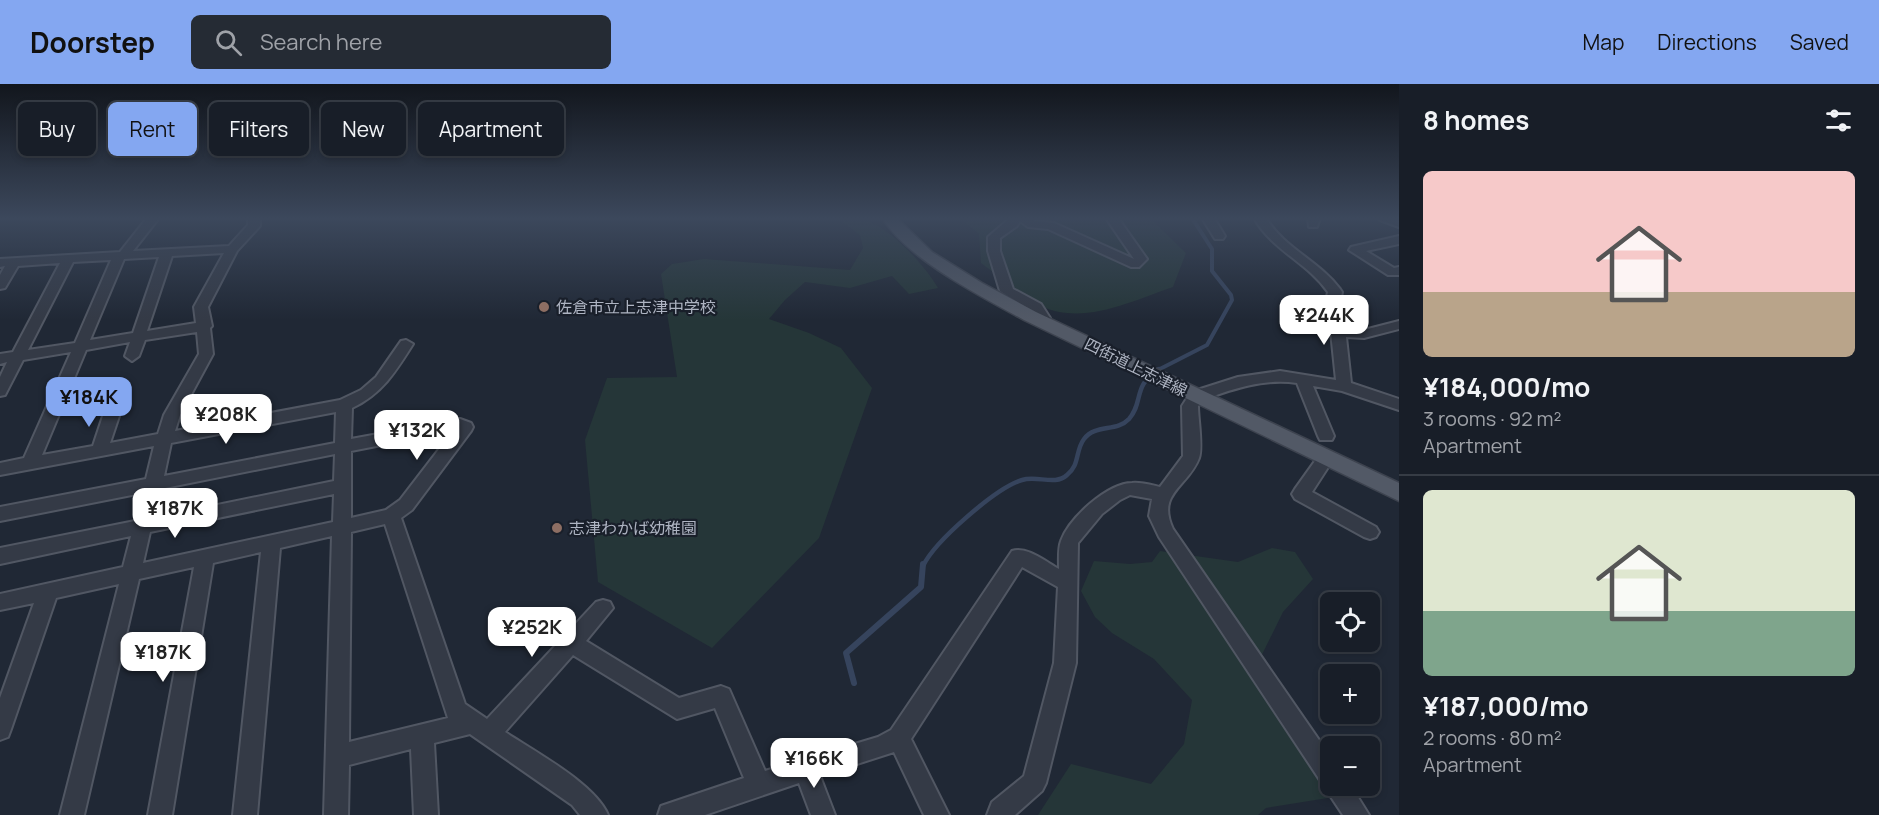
<!DOCTYPE html>
<html lang="en">
<head>
<meta charset="utf-8">
<style>
  :root { --surface:#181e28; --page:#252b34; --text:#f1f3f6; --muted:#9fa2a8; --line:#363c45; --accent:#84a7f1 }
  body { margin:0; font-family:Manrope,"Noto Sans JP",sans-serif; background:var(--page); color:var(--text); height:100vh; display:flex; flex-direction:column; font-size:22px; white-space:nowrap }
  * { box-sizing:border-box; margin:0 }
  p { font-size:20px; color:var(--muted) }
  .icon { flex:none; width:33px; height:33px; fill:none; stroke:currentColor; stroke-width:2; stroke-linecap:round; stroke-linejoin:round }
  .map { position:relative; flex:1; overflow:hidden }
  .panel { display:flex; flex-direction:column; background:var(--surface); width:480px }
  .panel>* { flex:none }
  .hud { position:absolute; left:18px; top:18px; width:570px; height:54px; display:flex; gap:12px }
  .fabs { position:absolute; left:1320px; top:508px; display:grid; gap:12px }
  .fabs a { display:grid; place-items:center; width:60px; height:60px; border-radius:9px; background:var(--surface); box-shadow:0 3px 9px #0003,0 0 0 2px var(--line); font-size:30px }
  .price { position:absolute; translate:-50% -51px; padding:0 14px; border-radius:12px; background:#fff; color:#222; font-size:20px; line-height:39px; filter:drop-shadow(0 2px 3px #0008) }
  .price::after { content:''; position:absolute; left:50%; top:36px; width:18px; height:14px; margin-left:-9px; background:inherit; clip-path:polygon(0 0,100% 0,50% 100%) }
  .price.active { background:var(--accent); color:#111 }
  ul { padding:0; list-style:none }
  li { display:grid; align-content:center; gap:12px; height:318px; padding:0 24px }
  li+li { border-top:2px solid var(--line) }
  li span { display:grid; place-items:center; height:186px; border-radius:9px; color:#555 }
  li>.icon { margin-inline-start:auto }
  span .icon { width:108px; height:108px; fill:#fffc; stroke-width:1 }
  li b { font-size:26px }
  h2 { display:flex; justify-content:space-between; align-items:center; height:72px; padding:0 24px; font-size:26px }
  .chip { padding:0 21px; border-radius:9px; background:var(--surface); box-shadow:0 3px 9px #0003,0 0 0 2px var(--line); font-size:21px; line-height:54px }
  .chip.active { background:var(--accent); color:#111 }
  header { display:flex; align-items:center; gap:36px; box-sizing:border-box; height:84px; padding:0 30px; background:var(--accent); color:#111 }
  header strong { font-size:28px }
  nav { display:flex; gap:33px; margin-inline-start:auto; font-size:21px }
  .search { width:420px; height:54px; background:var(--page); display:flex; align-items:center; gap:15px; box-sizing:border-box; padding:0 21px; border-radius:9px; color:var(--muted); font-size:22px }
  main { display:flex; flex:1; min-height:0 }
  .map>svg:first-child { display:block }
  .green { fill:#253638 }
  .lines { fill:none; stroke-linecap:round; stroke-linejoin:round }
  .stream-far2 { stroke:#36445d; stroke-width:4 }
  .stream-far1 { stroke:#36445d; stroke-width:4.5 }
  .stream { stroke:#36445d; stroke-width:6 }
  .minor-casing { stroke:#515763; stroke-width:4 }
  .major-casing { stroke:#3d434f; stroke-width:3 }
  .minor { fill:#343a46; fill-rule:evenodd }
  .major { fill:#525966; fill-rule:evenodd }
  .education-dot { fill:#8d6e63; stroke:#191f2a; stroke-width:2 }
  .labels { text-anchor:middle; dominant-baseline:central; stroke-width:4.5; stroke-linejoin:round; paint-order:stroke }
  .poi-label { font-size:16px; fill:#aeb4c2; stroke:#191f2a; text-anchor:start }
  .street-label { font-size:16px; fill:#aeb4c2; stroke:#191f2a }
</style>
</head>
<body>
<header>
<strong>Doorstep</strong>
<div class="search"><svg class="icon" aria-label="search" viewBox="0 0 24 24"><circle cx="10" cy="10" r="6"/><path d="M15 15l6 6"/></svg>Search here</div>
<nav><a>Map</a><a>Directions</a><a>Saved</a></nav>
</header>
<main>
<div class="map">
<svg width="1399" height="731" viewBox="0 0 1399 731">
  <rect width="100%" height="100%" fill="#202835"/>
  <g class="green">
    <path d="M 837,134 C 844,134 851,133 857,134 C 886,138 924,180 938,204 L 909,210 L 892,192 L 850,204 L 805,198 L 785,216 L 769,235 L 809,249 L 841,264 L 872,304 L 819,454 L 712,564 L 598,498 L 585,356 L 607,294 L 677,293 L 661,190 L 672,180 L 704,175 L 850,186 L 863,164 L 860,151 Z"/>
    <path d="M 960,134 L 1150,134 L 1186,169 L 1173,203 C 1132,217 1083,242 1041,222 C 1021,213 999,192 981,179 L 979,150 Z"/>
    <path d="M 1272,464 L 1295,468 L 1313,495 L 1283,528 L 1252,591 L 1334,713 L 1266,724 L 1258,731 L 1038,731 L 1071,680 L 1151,700 L 1184,660 L 1192,616 L 1154,575 L 1112,549 L 1095,533 L 1081,507 L 1094,477 L 1130,480 L 1152,478 L 1160,467 L 1238,478 Z"/>
  </g>
  <g class="lines">
    <path class="stream-far2" d="M 1156,287 L 1207,261 L 1232,216 L 1231,211 L 1212,187 L 1212,165 L 1192,134"/>
    <path class="stream-far1" d="M 923,482 C 935,457 996,404 1022,396 C 1037,391 1055,402 1067,391 C 1080,381 1075,367 1084,355 C 1095,340 1117,348 1129,335 C 1144,318 1132,302 1159,285"/>
    <path class="stream" d="M 854,599 L 846,569 L 921,503 L 923,480"/>
    <defs>
      <g id="minor">
        <path d="M 147,134 L 159,134 L 133,167 L 229,162 L 248,141 L 248,134 L 260,134 L 260,142 L 237,167 L 208,223 L 212,242 L 210,244 L 213,270 L 180,331 L 175,347 L 340,316 L 361,306 L 376,293 L 401,257 L 406,256 L 413,260 C 396,287 382,310 352,324 L 351,355 L 460,335 L 471,339 L 473,343 L 471,347 L 412,426 L 401,434 L 465,620 L 487,635 L 596,518 L 603,516 L 610,518 L 613,524 L 586,557 L 679,614 L 721,602 L 729,605 L 765,687 L 878,653 L 891,646 L 1012,467 C 1027,462 1046,478 1059,485 C 1059,476 1058,465 1061,457 C 1069,434 1108,399 1132,399 C 1141,398 1151,401 1160,403 L 1183,372 L 1182,322 L 1191,308 L 1238,293 L 1280,287 L 1336,296 L 1331,248 L 1323,233 L 1328,208 C 1308,179 1272,166 1254,134 L 1266,134 C 1284,164 1319,177 1340,205 L 1342,208 L 1337,233 L 1343,244 L 1364,246 L 1399,237 L 1399,245 L 1364,254 L 1346,253 L 1351,299 L 1399,315 L 1399,326 L 1342,307 L 1313,302 L 1334,352 L 1332,356 L 1320,356 L 1318,352 L 1297,299 C 1264,294 1233,305 1202,316 L 1198,322 C 1198,335 1203,363 1199,374 C 1188,403 1156,409 1173,445 L 1330,672 L 1330,702 L 1351,702 L 1369,731 L 1343,731 L 1159,453 L 1149,432 L 1152,415 L 1130,411 L 1120,416 L 1102,430 L 1078,459 L 1076,579 L 1046,699 L 1042,707 L 1015,731 L 987,731 L 992,718 L 1024,692 L 1054,579 L 1058,503 L 1022,483 L 911,655 L 949,731 L 924,731 L 894,668 L 820,692 L 835,731 L 811,731 L 799,699 L 705,731 L 658,731 L 661,722 L 744,694 L 715,624 L 677,635 L 573,571 L 505,648 C 534,667 595,700 608,731 L 580,731 L 572,721 L 470,650 L 434,659 L 438,731 L 414,731 L 411,665 L 349,681 L 348,731 L 324,731 L 332,452 L 280,464 L 257,731 L 233,731 L 261,468 L 213,479 L 172,731 L 148,731 L 194,483 L 139,495 L 84,731 L 60,731 L 119,500 L 56,514 L 11,645 L 8,653 L 0,656 L 0,614 L 34,519 L 0,526 L 0,510 L 123,483 L 131,452 L 0,480 L 0,464 L 135,437 L 142,409 L 0,437 L 0,423 L 146,395 L 154,362 L 0,391 L 0,379 L 24,374 L 71,268 L 23,276 L 5,311 L 0,312 L 0,293 L 7,278 L 0,280 L 0,270 L 13,268 L 60,179 L 18,182 L 5,204 L 0,205 L 0,191 L 5,182 L 0,183 L 0,175 L 120,168 ZM 224,169 L 194,223 L 196,239 L 147,247 L 172,172 ZM 159,173 L 133,249 L 90,256 L 124,175 ZM 111,176 L 75,259 L 28,266 L 73,178 ZM 197,248 L 199,270 L 164,331 L 158,350 L 110,359 L 119,332 L 117,328 L 105,328 L 103,332 L 93,362 L 42,371 L 86,266 L 130,258 L 125,272 L 132,277 L 139,272 L 145,256 ZM 336,328 L 335,359 L 164,392 L 171,359 ZM 453,347 L 400,416 L 386,426 L 351,434 L 351,367 ZM 335,370 L 334,397 L 154,434 L 160,405 ZM 334,410 L 333,438 L 143,479 L 150,448 ZM 385,440 L 448,634 L 349,658 L 351,448 Z"/>
        <path d="M 1010,134 L 1031,134 L 1035,137 L 1054,139 L 1134,175 L 1106,134 L 1118,134 L 1147,175 L 1139,183 L 1131,183 L 1048,145 L 1028,143 L 1020,137 L 1017,142 L 1000,154 L 1000,167 L 1013,205 L 1041,220 L 1050,234 L 1047,241 L 1037,241 L 1031,226 L 1000,207 L 988,167 L 988,153 Z"/>
        <path d="M 1202,134 L 1214,134 L 1225,152 L 1223,155 L 1215,155 Z"/>
        <path d="M 1308,134 L 1320,134 L 1317,143 L 1309,143 Z"/>
        <path d="M 1378,134 L 1399,136 L 1399,143 L 1380,136 Z"/>
        <path d="M 1399,152 L 1399,160 L 1366,167 L 1394,184 L 1399,183 L 1399,191 L 1388,191 L 1349,166 L 1351,163 Z"/>
        <path d="M 1326,368 L 1332,370 L 1334,374 L 1312,408 L 1376,443 L 1379,448 L 1376,453 L 1370,455 L 1364,453 L 1295,415 L 1292,410 L 1295,405 L 1320,370 Z"/>
      </g>
      <path id="major" d="M 882,134 L 897,134 L 932,168 L 982,199 L 1036,228 L 1399,399 L 1399,417 L 1024,236 C 979,211 910,177 882,134 Z"/>
    </defs>
    <use href="#minor" class="minor-casing"/>
    <use href="#major" class="major-casing"/>
    <use href="#minor" class="minor"/>
    <use href="#major" class="major"/>
  </g>
  <linearGradient id="sky" x2="0" y2="1"><stop stop-color="#12161d"/><stop offset="0.57" stop-color="#3c485c"/><stop offset="1" stop-color="#3c485c" stop-opacity="0"/></linearGradient>
  <rect width="1399" height="236" fill="url(#sky)"/>
  <g class="education-dot">
    <circle cx="544" cy="223" r="6"/>
    <circle cx="557" cy="444" r="6"/>
  </g>
  <g class="labels">
    <g class="poi-label">
      <text x="556" y="223">佐倉市立上志津中学校</text>
      <text x="569" y="444">志津わかば幼稚園</text>
    </g>
    <g class="street-label">
      <text transform="translate(1136 283) rotate(26)">四街道上志津線</text>
    </g>
  </g>
</svg>
<div class="fabs">
<a><svg class="icon" aria-label="locate" viewBox="0 0 24 24"><circle cx="12" cy="12" r="6"/><path d="M12 2v4M12 18v4M2 12h4M18 12h4"/></svg></a>
<a>+</a>
<a>−</a>
</div>
<b class="price" style="left:1324px;top:262px">¥244K</b>
<b class="price active" style="left:89px;top:344px">¥184K</b>
<b class="price" style="left:226px;top:361px">¥208K</b>
<b class="price" style="left:417px;top:377px">¥132K</b>
<b class="price" style="left:175px;top:455px">¥187K</b>
<b class="price" style="left:532px;top:574px">¥252K</b>
<b class="price" style="left:163px;top:599px">¥187K</b>
<b class="price" style="left:814px;top:705px">¥166K</b>
<div class="hud">
<a class="chip">Buy</a>
<a class="chip active">Rent</a>
<a class="chip">Filters</a>
<a class="chip">New</a>
<a class="chip">Apartment</a>
</div>
</div>
<section class="panel">
<h2>8 homes<svg class="icon" aria-label="filters" viewBox="0 0 24 24"><path d="M4 7h16M4 17h16"/><circle cx="9" cy="7" r="2"/><circle cx="15" cy="17" r="2"/></svg></h2>
<ul>
<li><span style="background:linear-gradient(#f6c9c9 65%,#b9a48a 0)"><svg class="icon" aria-label="home" viewBox="0 0 24 24"><path d="M3 11l9-7 9 7M6 9v11h12V9"/></svg></span><div><b>¥184,000/mo</b><p>3 rooms · 92 m²</p><p>Apartment</p></div></li>
<li><span style="background:linear-gradient(#dfe7d0 65%,#7fa58c 0)"><svg class="icon" aria-label="home" viewBox="0 0 24 24"><path d="M3 11l9-7 9 7M6 9v11h12V9"/></svg></span><div><b>¥187,000/mo</b><p>2 rooms · 80 m²</p><p>Apartment</p></div></li>
</ul>
</section>
</main>
</body>
</html>
